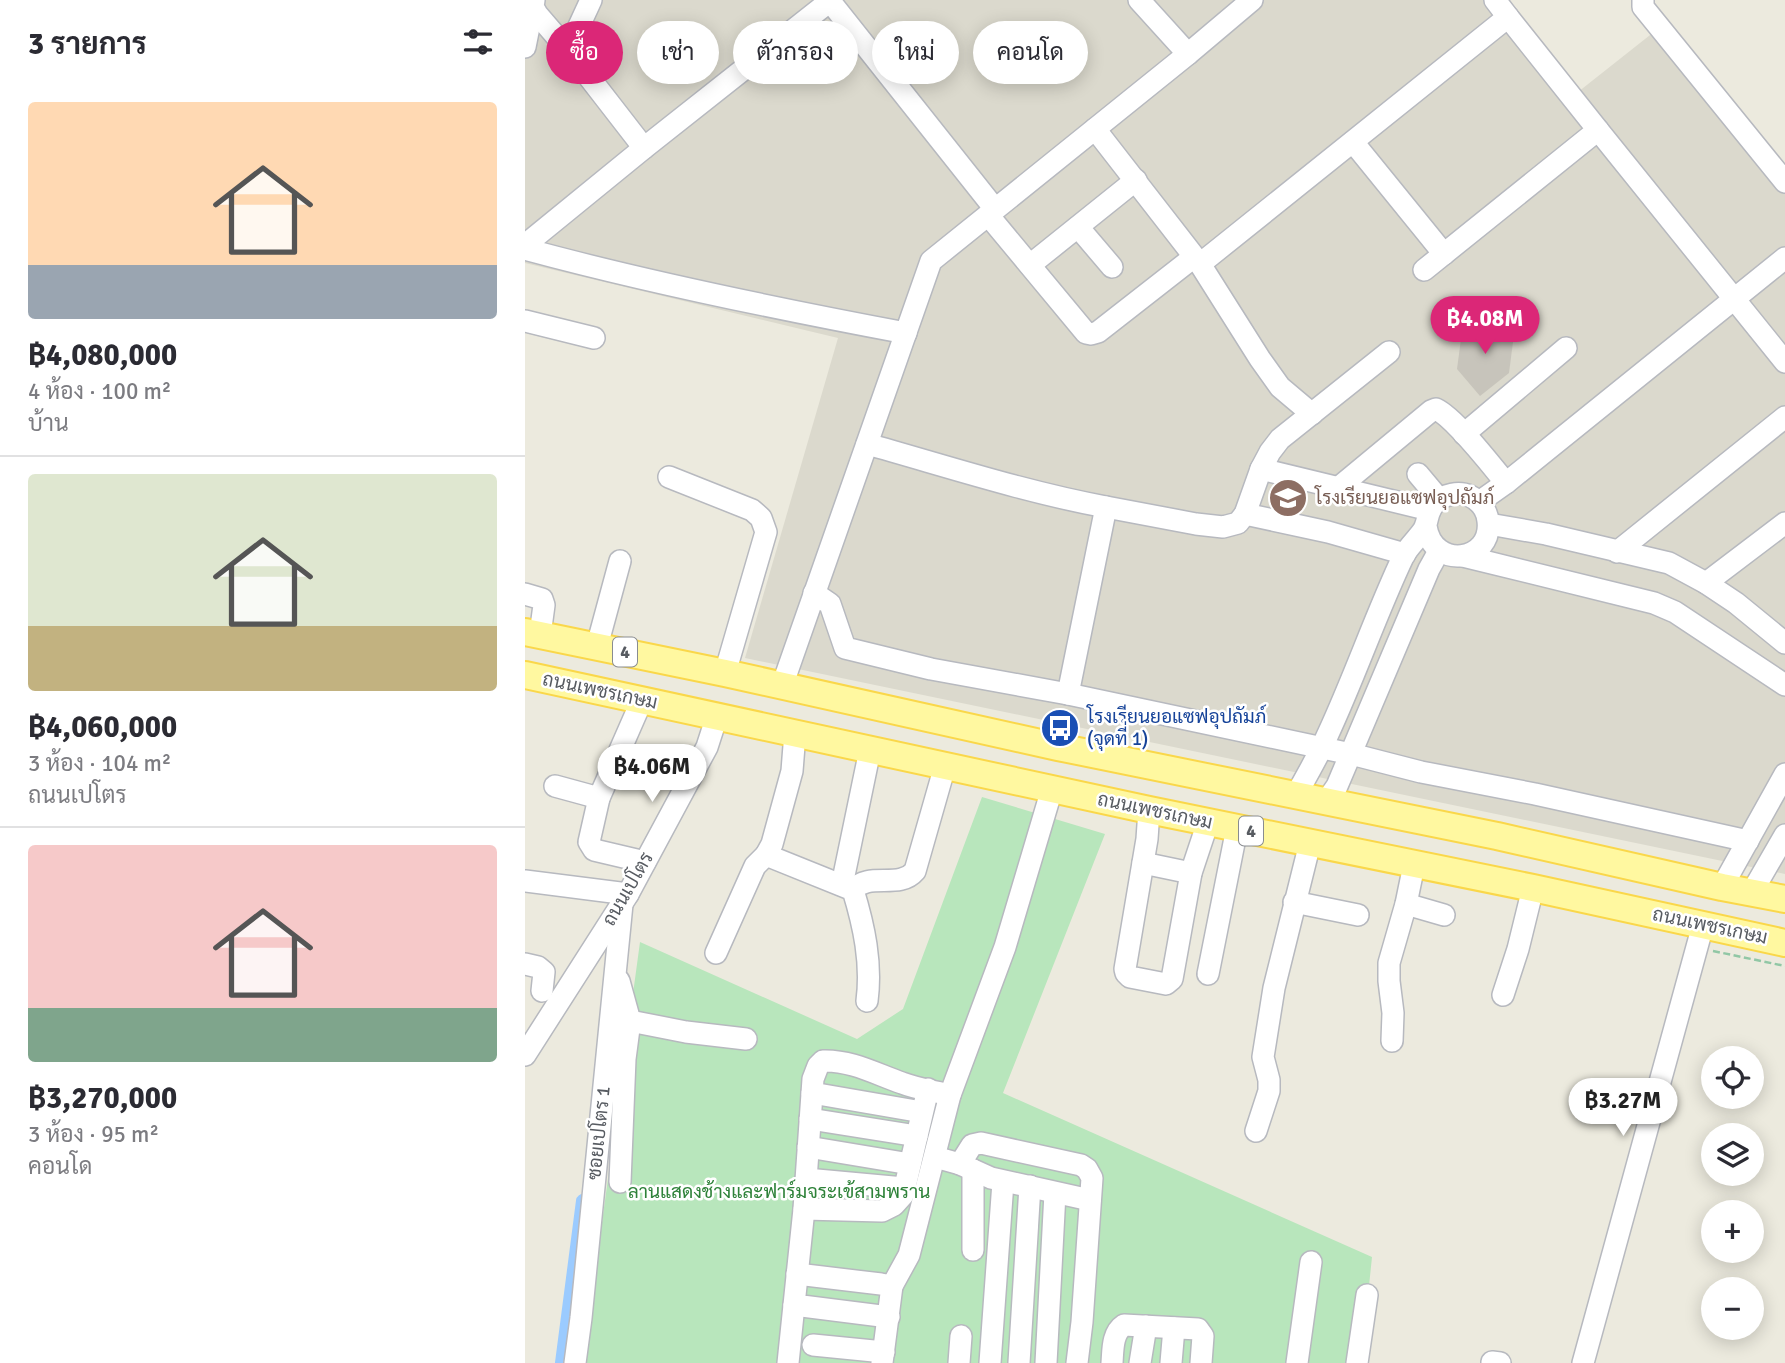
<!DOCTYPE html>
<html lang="th">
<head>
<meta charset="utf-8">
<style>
  :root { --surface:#fff; --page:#f7f7f7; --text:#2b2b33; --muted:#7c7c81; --line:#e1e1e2; --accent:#db2777 }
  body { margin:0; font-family:Signika,Sarabun,sans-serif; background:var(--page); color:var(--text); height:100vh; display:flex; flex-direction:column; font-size:26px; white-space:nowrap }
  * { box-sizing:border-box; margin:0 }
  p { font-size:23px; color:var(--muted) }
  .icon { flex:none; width:38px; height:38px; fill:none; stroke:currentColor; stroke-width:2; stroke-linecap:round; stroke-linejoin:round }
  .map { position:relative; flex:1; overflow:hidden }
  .drawer { display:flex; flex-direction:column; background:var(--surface); width:525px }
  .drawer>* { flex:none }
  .banner { position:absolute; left:21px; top:21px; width:665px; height:63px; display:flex; gap:14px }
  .fabs { position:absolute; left:1176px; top:1046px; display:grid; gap:14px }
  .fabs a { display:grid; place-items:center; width:63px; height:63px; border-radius:50%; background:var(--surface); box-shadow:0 4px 18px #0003; font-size:35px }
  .price { position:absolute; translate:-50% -60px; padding:0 16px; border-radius:24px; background:#fff; color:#222; font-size:23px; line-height:46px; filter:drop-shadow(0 2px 4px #0008) }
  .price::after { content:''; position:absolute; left:50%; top:42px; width:21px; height:16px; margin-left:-10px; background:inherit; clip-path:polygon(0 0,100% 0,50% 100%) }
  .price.selected { background:var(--accent); color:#fff }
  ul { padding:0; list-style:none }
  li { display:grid; align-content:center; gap:14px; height:371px; padding:0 28px }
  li+li { border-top:2px solid var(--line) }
  li span { display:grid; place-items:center; height:217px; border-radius:7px; color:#555 }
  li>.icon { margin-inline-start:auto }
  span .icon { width:126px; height:126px; fill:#fffc; stroke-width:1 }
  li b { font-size:30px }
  h2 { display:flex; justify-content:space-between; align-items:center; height:84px; padding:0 28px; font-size:30px }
  .pill { padding:0 24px; border-radius:32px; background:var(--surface); box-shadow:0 4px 18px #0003; font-size:24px; line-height:63px }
  .pill.selected { background:var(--accent); color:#fff }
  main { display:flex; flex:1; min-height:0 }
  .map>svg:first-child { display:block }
  .education { fill:#dbd9cd }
  .green { fill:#b8e6bc }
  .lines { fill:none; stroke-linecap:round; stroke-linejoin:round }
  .canal { stroke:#9bcbff; stroke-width:14 }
  .building { fill:#c7c4bb }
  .minor-casing { stroke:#b7b9bf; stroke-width:24 }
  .major-casing { stroke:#fad74a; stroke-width:30 }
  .path { stroke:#91c7a5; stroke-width:2.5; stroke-dasharray:7 3.5; stroke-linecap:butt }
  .minor { stroke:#fff; stroke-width:21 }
  .major { stroke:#fff8a0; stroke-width:26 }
  .labels { text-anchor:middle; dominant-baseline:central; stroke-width:5; stroke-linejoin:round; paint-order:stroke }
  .shield { fill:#fff; stroke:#898c90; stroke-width:2 }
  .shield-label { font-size:18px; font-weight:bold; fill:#575b61 }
  .education-label { font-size:19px; fill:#785e54; stroke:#fff; text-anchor:start }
  .street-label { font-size:19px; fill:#575b61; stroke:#fff }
  .transit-label { font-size:19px; fill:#164399; stroke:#fff; text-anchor:start }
  .park-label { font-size:19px; fill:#2e8239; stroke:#fff }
</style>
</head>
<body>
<main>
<section class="drawer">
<h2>3 รายการ<svg class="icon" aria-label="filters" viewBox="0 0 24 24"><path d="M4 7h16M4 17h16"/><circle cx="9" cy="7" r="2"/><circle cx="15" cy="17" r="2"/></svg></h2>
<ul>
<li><span style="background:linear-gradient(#ffd9b3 75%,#9aa5b1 0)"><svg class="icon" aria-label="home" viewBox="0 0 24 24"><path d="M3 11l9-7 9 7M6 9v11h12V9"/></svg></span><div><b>฿4,080,000</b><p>4 ห้อง · 100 m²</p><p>บ้าน</p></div></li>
<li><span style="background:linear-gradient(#dfe7d0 70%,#c2b280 0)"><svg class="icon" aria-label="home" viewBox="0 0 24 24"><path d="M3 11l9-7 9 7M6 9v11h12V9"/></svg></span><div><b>฿4,060,000</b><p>3 ห้อง · 104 m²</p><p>ถนนเปโตร</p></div></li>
<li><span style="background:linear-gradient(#f6c9c9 75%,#7fa58c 0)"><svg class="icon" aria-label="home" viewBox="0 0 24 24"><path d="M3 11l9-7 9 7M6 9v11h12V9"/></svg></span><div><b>฿3,270,000</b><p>3 ห้อง · 95 m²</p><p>คอนโด</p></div></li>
</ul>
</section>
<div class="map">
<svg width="1260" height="1363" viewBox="0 0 1260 1363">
  <rect width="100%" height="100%" fill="#eceade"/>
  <path class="education" d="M 0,0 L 979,0 L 1053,92 L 1139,24 L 1260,174 L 1260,874 L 220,658 L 313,338 L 0,263 Z"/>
  <path class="green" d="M 457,797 L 580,834 L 478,1093 L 847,1257 L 836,1363 L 58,1363 L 115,942 L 332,1039 L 378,1009 Z"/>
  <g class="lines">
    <path class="canal" d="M 37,1363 L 58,1201"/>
  </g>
  <path class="building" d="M 966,315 L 988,342 L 984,373 L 955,396 L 932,369 L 936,339 Z"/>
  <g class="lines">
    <defs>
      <g id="minor">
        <path d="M 9,0 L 8,7 L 12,14 L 43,50 L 119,148"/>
        <path d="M 304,0 L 470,209"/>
        <path d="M 614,0 L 663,54"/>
        <path d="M 1118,0 L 1118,7 L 1260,182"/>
        <path d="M 0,47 L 8,7"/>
        <path d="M 43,50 L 66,0"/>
        <path d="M 570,129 L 675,264 L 735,359 L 755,387 L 787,414"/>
        <path d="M 1073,130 L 1260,362"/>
        <path d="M 828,142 L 919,254"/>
        <path d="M 463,215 L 561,333 L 566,334 L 573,332 L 669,257"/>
        <path d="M 553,227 L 587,267"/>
        <path d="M 0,245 L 119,148 L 305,1"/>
        <path d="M 0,249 C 125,283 253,309 381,333"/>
        <path d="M 675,264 L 983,17 L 970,0"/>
        <path d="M 505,265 L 611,180"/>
        <path d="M 899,270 L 1073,130 L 983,17"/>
        <path d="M 0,321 L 69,338"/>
        <path d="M 939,434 L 1041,348"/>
        <path d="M 342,444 C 421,466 500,492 581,507"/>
        <path d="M 736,469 L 905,510"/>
        <path d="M 893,474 L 914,499"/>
        <path d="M 144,477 L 227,510 L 236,518 L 241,532 L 200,673"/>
        <path d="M 813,488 L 906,411 L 911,409 C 930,418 966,465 981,483"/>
        <path d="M 954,502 L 981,483 L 1260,258"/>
        <path d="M 720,514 L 803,532 L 880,554"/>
        <path d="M 964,524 L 1021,534 L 1144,563 L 1181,583 L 1211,603 L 1260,643"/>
        <path d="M 1092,552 L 1260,417"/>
        <path d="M 938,556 L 1129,603 L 1150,612 L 1260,685"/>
        <path d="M 1181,583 L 1260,523"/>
        <path d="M 289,593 L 305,604 L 320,648 L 406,669 L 543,694 L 826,754 L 896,772 L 1010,794 L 1223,841"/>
        <path d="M 0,594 L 17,599 L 19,605 L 15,635"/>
        <path d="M 72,646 L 95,561"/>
        <path d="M 257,686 L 406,261 L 663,54 L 727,0"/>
        <path d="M 543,694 L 581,507 L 671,524 L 698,527 L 713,523 L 720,514 L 736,469 L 745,452 L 755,439 L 864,352"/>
        <path d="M 270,733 L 267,771 L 247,844 L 241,855 L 328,890 C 339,926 347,963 342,1001"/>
        <path d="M 30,786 L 74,798 L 117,700"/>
        <path d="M 771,795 C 782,775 794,755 803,734 C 830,676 851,614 878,557 C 883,546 897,535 900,527 C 904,517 902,511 910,503 C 919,494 934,491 945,496 C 955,501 962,510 963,521 C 968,562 908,571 901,526"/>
        <path d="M 74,798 L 64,842 L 69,850 L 120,862"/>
        <path d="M 801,802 L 812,786 L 904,569 L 914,551"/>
        <path d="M 624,810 L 622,839 L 600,969 L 601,973 L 605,977 L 641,984 L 647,979 L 666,873 L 683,822"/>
        <path d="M 618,863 L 666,873"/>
        <path d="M 0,881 L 103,894"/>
        <path d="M 317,885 L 345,750"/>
        <path d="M 1197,887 L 1260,774"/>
        <path d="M 328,890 C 344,871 374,890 390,871 L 420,766"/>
        <path d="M 1227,892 L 1260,835"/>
        <path d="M 769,902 L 833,915"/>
        <path d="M 881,904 L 919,915"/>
        <path d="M 191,953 L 230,866 L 241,855"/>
        <path d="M 0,964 L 13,967 L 19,972 L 17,991"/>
        <path d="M 683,974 L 712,828"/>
        <path d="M 94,981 L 105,1021 L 161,1032 L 221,1039"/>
        <path d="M 978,995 L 993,949 L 1008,888"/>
        <path d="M 867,1041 L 868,1013 L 864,981 L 864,963 L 881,904 L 889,865"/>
        <path d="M 0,1055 L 103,894 L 182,747 L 192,716"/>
        <path d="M 287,1093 L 397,1112"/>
        <path d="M 285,1119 L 392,1136"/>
        <path d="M 731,1131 L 744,1091 L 744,1080 L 738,1057 L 749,988 L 785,843"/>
        <path d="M 283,1147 L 385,1164"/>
        <path d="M 410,1157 L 435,1164 L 447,1145 L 456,1143 L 556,1165 L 562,1169 L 567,1178 L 557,1322 L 552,1363"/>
        <path d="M 435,1164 L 466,1178 L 565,1200"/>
        <path d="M 281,1179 L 379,1188"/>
        <path d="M 95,1182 L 100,1059 L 105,1021"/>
        <path d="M 279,1209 L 357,1211 L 369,1205 L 378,1195 L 403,1089"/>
        <path d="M 448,1250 L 448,1170"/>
        <path d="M 272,1274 L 356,1284 L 367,1286 L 357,1363"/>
        <path d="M 367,1286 L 384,1255 L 425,1095 L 480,947 L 527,789"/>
        <path d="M 364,1317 L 269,1305 L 279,1209 L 288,1079 L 293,1066 L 298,1061 C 326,1060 351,1074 377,1083 C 392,1089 409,1091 425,1095"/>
        <path d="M 288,1345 L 359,1352"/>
        <path d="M 967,1362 L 975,1363"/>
        <path d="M 50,1363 L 56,1318 L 97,904"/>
        <path d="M 263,1363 L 269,1305"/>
        <path d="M 434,1363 L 436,1336"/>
        <path d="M 465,1363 L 478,1182"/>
        <path d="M 494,1363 L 505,1186"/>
        <path d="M 521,1363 L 530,1193"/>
        <path d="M 587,1363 C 588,1350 587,1333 599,1325 L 673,1329 L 678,1336 L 676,1363"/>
        <path d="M 615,1363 L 621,1326"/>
        <path d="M 646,1363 L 649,1328"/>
        <path d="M 772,1363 L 786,1262"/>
        <path d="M 832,1363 L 842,1295"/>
        <path d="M 1058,1363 L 1178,925"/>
      </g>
      <g id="major">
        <path d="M 0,632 L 200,673 L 533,747 L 972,836 L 1197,887 L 1260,899"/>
        <path d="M 0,675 L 624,810 L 1008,888 L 1260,943"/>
      </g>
    </defs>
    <use href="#minor" class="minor-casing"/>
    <use href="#major" class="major-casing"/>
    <path class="path" d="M 1188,951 L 1260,966"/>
    <use href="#minor" class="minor"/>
    <use href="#major" class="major"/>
  </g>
  <defs>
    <symbol id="school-disc" viewBox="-11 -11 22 22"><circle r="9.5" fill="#8d6e63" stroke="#fff"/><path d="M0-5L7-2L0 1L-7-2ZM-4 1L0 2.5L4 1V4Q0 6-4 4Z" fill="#fff"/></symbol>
    <symbol id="bus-disc" viewBox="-11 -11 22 22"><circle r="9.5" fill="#1a4fb4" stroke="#fff"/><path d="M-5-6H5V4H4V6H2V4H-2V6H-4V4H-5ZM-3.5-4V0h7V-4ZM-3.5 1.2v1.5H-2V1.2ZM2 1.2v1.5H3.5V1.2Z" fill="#fff"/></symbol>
  </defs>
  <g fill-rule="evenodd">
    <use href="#school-disc" x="741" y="476" width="44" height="44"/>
    <use href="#bus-disc" x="513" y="706" width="44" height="44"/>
  </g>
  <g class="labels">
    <g class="shield">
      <rect x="88" y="637.5" width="24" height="29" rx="5"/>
      <rect x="714" y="816.5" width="24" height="29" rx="5"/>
    </g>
    <g class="shield-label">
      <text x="100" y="652">4</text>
      <text x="726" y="831">4</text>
    </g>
    <g class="education-label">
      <text x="790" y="498">โรงเรียนยอแซฟอุปถัมภ์</text>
    </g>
    <g class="street-label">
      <text transform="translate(75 691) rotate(12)">ถนนเพชรเกษม</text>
      <text transform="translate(630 811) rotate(12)">ถนนเพชรเกษม</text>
      <text transform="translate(103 889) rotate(-60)">ถนนเปโตร</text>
      <text transform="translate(1185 926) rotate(12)">ถนนเพชรเกษม</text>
      <text transform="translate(74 1133) rotate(-84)">ซอยเปโตร 1</text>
    </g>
    <g class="transit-label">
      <text x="562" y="717">โรงเรียนยอแซฟอุปถัมภ์<tspan x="562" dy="22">(จุดที่ 1)</tspan></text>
    </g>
    <g class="park-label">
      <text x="254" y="1192">ลานแสดงช้างและฟาร์มจระเข้สามพราน</text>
    </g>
  </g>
</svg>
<div class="fabs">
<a><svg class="icon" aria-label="locate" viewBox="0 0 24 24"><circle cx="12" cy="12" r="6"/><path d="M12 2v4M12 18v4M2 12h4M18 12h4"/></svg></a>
<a><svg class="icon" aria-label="layers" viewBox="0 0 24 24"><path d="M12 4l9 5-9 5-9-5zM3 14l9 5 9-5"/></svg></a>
<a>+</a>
<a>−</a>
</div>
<b class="price selected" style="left:960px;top:356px">฿4.08M</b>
<b class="price" style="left:127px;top:804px">฿4.06M</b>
<b class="price" style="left:1098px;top:1138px">฿3.27M</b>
<div class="banner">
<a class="pill selected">ซื้อ</a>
<a class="pill">เช่า</a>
<a class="pill">ตัวกรอง</a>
<a class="pill">ใหม่</a>
<a class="pill">คอนโด</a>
</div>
</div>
</main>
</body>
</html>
